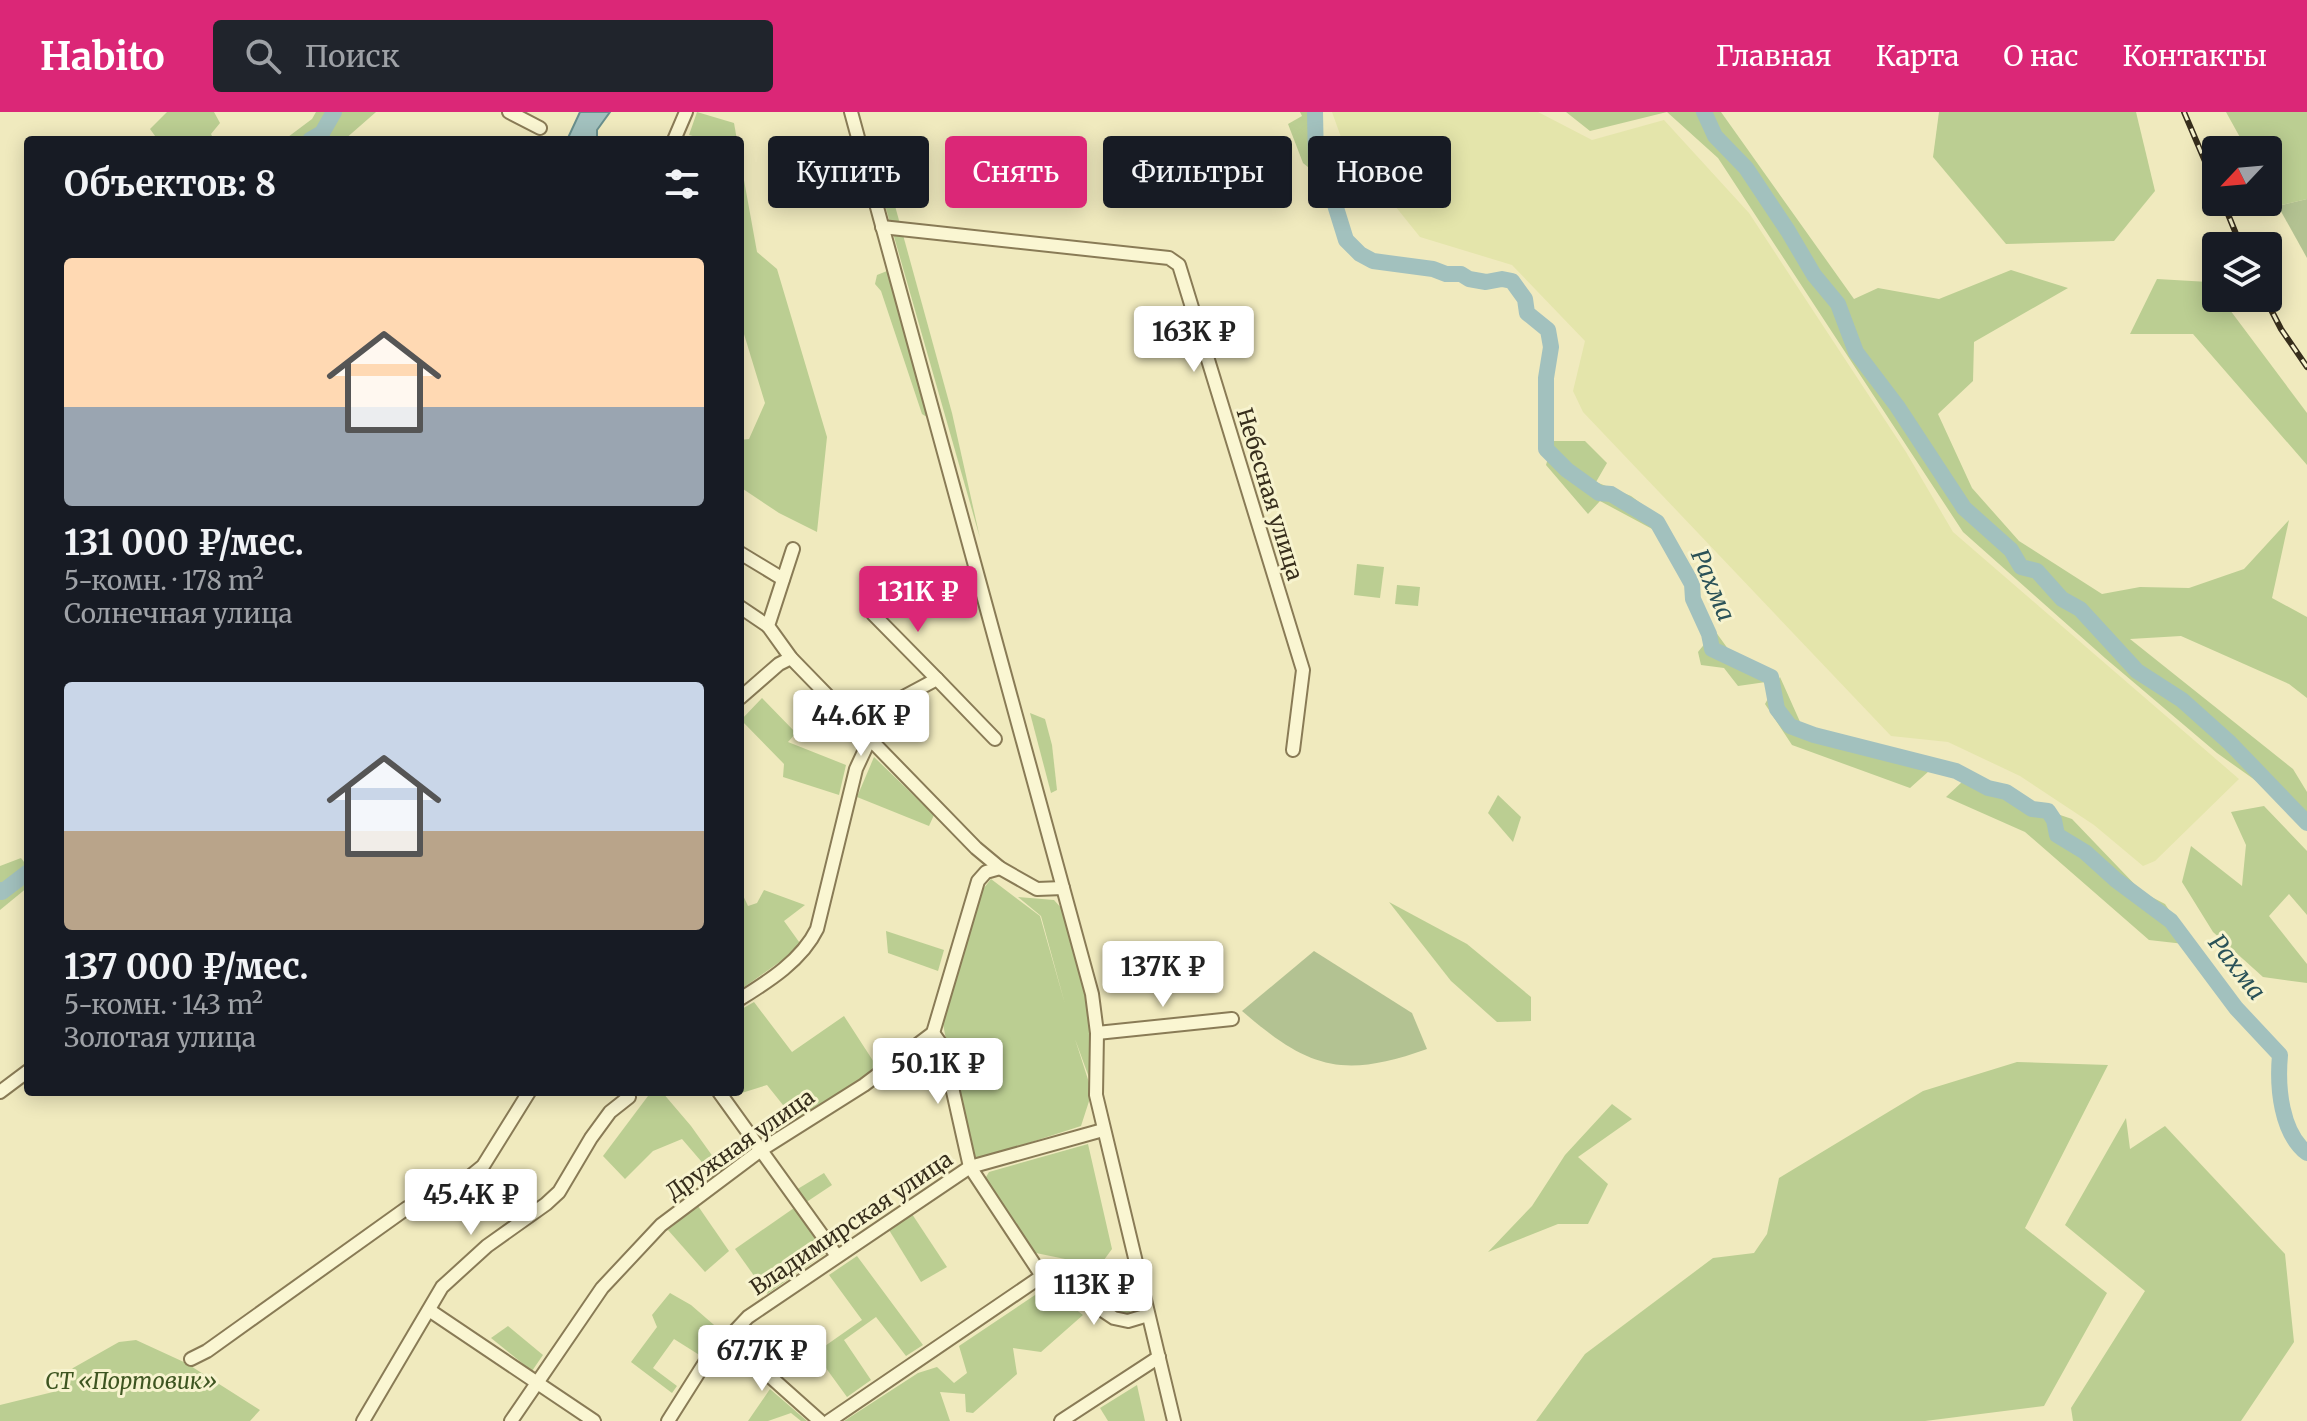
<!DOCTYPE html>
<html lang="ru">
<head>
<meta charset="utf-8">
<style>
  :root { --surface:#171b24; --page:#20242c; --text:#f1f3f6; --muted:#9ea1a6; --accent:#db2777 }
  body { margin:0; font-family:Merriweather,serif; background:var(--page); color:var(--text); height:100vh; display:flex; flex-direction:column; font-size:30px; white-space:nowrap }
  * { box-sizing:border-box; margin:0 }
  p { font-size:26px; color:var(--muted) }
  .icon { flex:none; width:44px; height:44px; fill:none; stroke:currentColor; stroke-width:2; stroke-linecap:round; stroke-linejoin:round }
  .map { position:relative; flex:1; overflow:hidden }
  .side { position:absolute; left:24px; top:24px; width:720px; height:960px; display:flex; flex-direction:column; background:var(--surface); border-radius:8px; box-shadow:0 4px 20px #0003 }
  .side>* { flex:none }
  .guide { position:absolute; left:768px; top:24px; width:760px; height:72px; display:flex; gap:16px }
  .needle { width:52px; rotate:244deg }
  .controls { position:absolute; left:2202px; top:24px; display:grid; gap:16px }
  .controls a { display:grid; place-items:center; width:80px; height:80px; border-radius:8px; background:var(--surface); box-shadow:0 4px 20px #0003; font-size:40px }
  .price { position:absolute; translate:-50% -68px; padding:0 18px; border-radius:8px; background:#fff; color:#222; font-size:26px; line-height:52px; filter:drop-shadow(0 2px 4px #0008) }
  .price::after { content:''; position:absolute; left:50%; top:48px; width:24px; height:18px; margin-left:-12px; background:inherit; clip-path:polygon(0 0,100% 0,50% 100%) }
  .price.selected { background:var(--accent); color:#fff }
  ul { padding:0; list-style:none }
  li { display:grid; align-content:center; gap:16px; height:424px; padding:0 40px }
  li span { display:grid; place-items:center; height:248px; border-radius:8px; color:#555 }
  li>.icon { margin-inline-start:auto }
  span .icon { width:144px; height:144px; fill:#fffc; stroke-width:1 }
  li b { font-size:34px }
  h2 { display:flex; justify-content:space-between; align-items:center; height:96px; padding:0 40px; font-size:34px }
  .chip { padding:0 28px; border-radius:8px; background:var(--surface); box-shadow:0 4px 20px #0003; font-size:28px; line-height:72px }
  .chip.selected { background:var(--accent); color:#fff }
  header { display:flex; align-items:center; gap:48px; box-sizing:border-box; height:112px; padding:0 40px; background:var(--accent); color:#fff }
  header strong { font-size:38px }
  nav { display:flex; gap:44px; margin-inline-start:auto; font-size:28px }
  .search { width:560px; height:72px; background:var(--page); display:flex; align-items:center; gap:20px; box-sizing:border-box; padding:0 28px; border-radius:8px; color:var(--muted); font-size:30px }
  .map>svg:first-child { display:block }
  .farmland { fill:#e4e5ab }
  .green { fill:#bbce92 }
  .cemetery { fill:#b3c292 }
  .water { fill:#a2c1be; stroke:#698f8d; stroke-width:2 }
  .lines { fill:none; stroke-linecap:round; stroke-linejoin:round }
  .river { stroke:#a2c1be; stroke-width:16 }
  .minor-casing { stroke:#897b56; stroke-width:16 }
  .minor { stroke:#faf6d2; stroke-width:12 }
  .rail-casing { stroke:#372e1c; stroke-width:6 }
  .rail { stroke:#f7f3ce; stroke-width:3; stroke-dasharray:9; stroke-linecap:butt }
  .labels { text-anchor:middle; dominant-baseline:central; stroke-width:6; stroke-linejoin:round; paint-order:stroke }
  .street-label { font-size:22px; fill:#372e1c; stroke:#f7f3ce }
  .park-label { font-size:22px; font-style:italic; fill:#3e5521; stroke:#f7f3ce }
  .water-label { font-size:24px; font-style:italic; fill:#2a5258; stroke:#f7f3ce }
</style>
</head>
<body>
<header>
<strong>Habito</strong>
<div class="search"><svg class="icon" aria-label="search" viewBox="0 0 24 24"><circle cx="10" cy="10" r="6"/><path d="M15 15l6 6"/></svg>Поиск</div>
<nav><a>Главная</a><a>Карта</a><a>О нас</a><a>Контакты</a></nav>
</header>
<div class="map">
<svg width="2307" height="1309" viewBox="0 0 2307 1309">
  <rect width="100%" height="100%" fill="#f0eabe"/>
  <path class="farmland" d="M 1332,0 L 1538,0 L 1592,28 L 1664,8 L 1749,101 L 1906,340 L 1953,420 L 2239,667 L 2155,749 L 2143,754 L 2094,713 L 2020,664 L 1948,630 L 1891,624 L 1583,300 L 1573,279 L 1585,229 L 1512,153 L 1420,125 L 1342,28 Z"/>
  <g class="green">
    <path d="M 167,0 L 214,0 L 220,11 L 211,22 L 214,28 L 158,28 L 150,17 Z"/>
    <path d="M 316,0 L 376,0 L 344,28 L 284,28 L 312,7 Z"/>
    <path d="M 697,0 L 734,11 L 737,28 L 707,28 L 689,23 Z"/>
    <path d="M 1300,0 L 1316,0 L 1312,23 L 1314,60 L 1303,51 L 1288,12 L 1302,4 Z"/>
    <path d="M 1566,0 L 1721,0 L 1854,187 L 1878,176 L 1939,187 L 2011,158 L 2068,176 L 1974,230 L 1973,269 L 1938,302 L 1972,376 L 2019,429 L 2102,482 L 2140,475 L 2189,476 L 2244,457 L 2289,408 L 2272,486 L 2307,505 L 2307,586 L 2289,572 L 2181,524 L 2130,527 L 2293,657 L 2307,680 L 2307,705 L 2217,641 L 2105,546 L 1963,420 L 1718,46 L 1667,0 L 1590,19 Z"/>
    <path d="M 1939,0 L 2136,0 L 2155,79 L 2114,129 L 2006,132 L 1933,45 Z"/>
    <path d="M 2226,0 L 2307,0 L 2307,87 L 2278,94 L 2268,76 L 2268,38 L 2247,38 Z"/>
    <path d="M 740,46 L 757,140 L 777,157 L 827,325 L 817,420 L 779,401 L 740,375 L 740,328 L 749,327 L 765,291 L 740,209 Z"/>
    <path d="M 875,58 L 889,72 L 952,301 L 980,426 Z"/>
    <path d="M 887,159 L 930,307 L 922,302 L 881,179 L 875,172 L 877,163 Z"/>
    <path d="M 2157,167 L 2209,170 L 2216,180 L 2216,186 L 2221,186 L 2307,301 L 2307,353 L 2193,222 L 2130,222 Z"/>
    <path d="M 1553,329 L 1585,329 L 1607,351 L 1596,370 L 1631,384 L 1647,396 L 1654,418 L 1600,389 L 1588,402 L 1546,353 Z"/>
    <path d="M 1357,452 L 1384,455 L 1380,486 L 1354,483 Z"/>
    <path d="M 1397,473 L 1420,475 L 1418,494 L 1395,492 Z"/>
    <path d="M 1715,519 L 1731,541 L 1759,554 L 1766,570 L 1738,574 L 1724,556 L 1701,553 L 1698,540 Z"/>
    <path d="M 1780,565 L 1801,612 L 1938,651 L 1910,676 L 1792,633 L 1765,592 Z"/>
    <path d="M 762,586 L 796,621 L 788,630 L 846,653 L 839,683 L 783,665 L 784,652 L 741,608 Z"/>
    <path d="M 1030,601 L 1045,607 L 1052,633 L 1057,678 L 1051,681 Z"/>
    <path d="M 874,645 L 934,703 L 929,714 L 857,685 Z"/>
    <path d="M 1962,670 L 2072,707 L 2142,780 L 2165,792 L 2193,833 L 2149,828 L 2025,720 L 1946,685 Z"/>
    <path d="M 1498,683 L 1521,705 L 1513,730 L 1488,701 Z"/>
    <path d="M 2264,694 L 2307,739 L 2307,803 L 2289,782 L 2269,804 L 2307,852 L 2307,871 L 2263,865 L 2213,820 L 2182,770 L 2191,734 L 2242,774 L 2246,733 L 2231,700 Z"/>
    <path d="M 21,746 L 28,755 L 28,775 L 0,798 L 0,754 Z"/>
    <path d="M 991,767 L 1040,804 L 1065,892 L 1041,804 L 1018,785 L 1054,788 L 1063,798 L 1084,871 L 1091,912 L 1091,971 L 1075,927 L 1092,980 L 1081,1014 L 970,1050 L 943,912 L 980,781 Z"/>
    <path d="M 740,777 L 748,794 L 757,791 L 764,778 L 805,793 L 784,809 L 802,834 L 740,878 Z"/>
    <path d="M 1389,790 L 1467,832 L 1531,885 L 1531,909 L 1497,910 L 1451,869 Z"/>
    <path d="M 886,819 L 944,838 L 938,859 L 888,841 Z"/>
    <path d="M 754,890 L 792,940 L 844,904 L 879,958 L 795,1008 L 767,973 L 732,984 L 730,980 L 740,980 L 740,898 Z"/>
    <path d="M 2017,950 L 2108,953 L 2025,1116 L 2107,1181 L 2044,1294 L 1925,1309 L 1536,1309 L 1585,1242 L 1713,1146 L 1754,1141 L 1767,1122 L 1779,1066 L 1923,979 Z"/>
    <path d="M 651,980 L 662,980 L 691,1014 L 721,1056 L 713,1063 L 682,1027 L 653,1039 L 625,1067 L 603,1044 Z"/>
    <path d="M 1612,992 L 1632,1007 L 1578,1045 L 1608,1072 L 1588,1112 L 1558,1112 L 1488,1140 L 1532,1094 L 1565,1043 Z"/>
    <path d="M 2126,1006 L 2130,1037 L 2165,1014 L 2285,1142 L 2294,1230 L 2241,1309 L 2073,1309 L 2071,1296 L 2145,1179 L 2065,1113 Z"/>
    <path d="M 1088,1032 L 1112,1137 L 1101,1152 L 1098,1169 L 1120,1170 L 1132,1206 L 1112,1205 L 1063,1169 L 1065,1147 L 1031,1140 L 983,1070 L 989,1060 Z"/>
    <path d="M 824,1061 L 832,1073 L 805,1091 L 796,1078 Z"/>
    <path d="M 698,1094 L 729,1139 L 705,1160 L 668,1118 Z"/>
    <path d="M 794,1096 L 826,1141 L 767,1182 L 735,1137 Z"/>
    <path d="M 912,1102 L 947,1155 L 921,1170 L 889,1118 Z"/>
    <path d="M 857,1144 L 923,1233 L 906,1244 L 876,1205 L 844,1228 L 871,1268 L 847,1285 L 815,1241 L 862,1208 L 829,1163 Z"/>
    <path d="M 1047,1175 L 1083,1203 L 1041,1240 L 1013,1236 L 1017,1262 L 973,1301 L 966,1300 L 965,1282 L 940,1280 L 950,1309 L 844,1309 L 918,1261 L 937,1255 L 954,1271 L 967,1261 L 959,1234 Z"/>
    <path d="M 670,1181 L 691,1193 L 721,1219 L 701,1244 L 674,1227 L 653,1256 L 677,1274 L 672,1281 L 631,1250 L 657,1215 L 652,1203 Z"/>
    <path d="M 508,1214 L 543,1243 L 532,1259 L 491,1226 Z"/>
    <path d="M 136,1228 L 186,1251 L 260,1298 L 250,1309 L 0,1309 L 0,1293 L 53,1280 L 73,1256 L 119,1230 Z"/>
    <path d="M 1137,1273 L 1145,1309 L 1108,1309 L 1100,1296 Z"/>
    <path d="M 770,1277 L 807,1309 L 801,1309 L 791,1301 L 768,1309 L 748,1309 Z"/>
  </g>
  <g class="cemetery">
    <path d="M 2307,87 L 2307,146 L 2278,94 Z"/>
    <path d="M 1314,839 L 1412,901 L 1427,937 C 1343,967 1309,957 1242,899 Z"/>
  </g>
  <path class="water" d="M 580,0 L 610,0 L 597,18 L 597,28 L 567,28 Z"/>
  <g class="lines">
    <g class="river">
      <path d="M 1315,0 L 1316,51 L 1332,83 L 1346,128 L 1360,142 L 1373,149 L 1433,157 L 1446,162 L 1461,162 L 1469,167 L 1486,170 L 1502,167 L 1512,169 L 1525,187 L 1527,201 L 1548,218 L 1551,235 L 1546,266 L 1546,337 L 1567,358 L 1599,381 L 1611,382 L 1657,410 L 1692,472 L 1693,487 L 1709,522 L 1712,537 L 1771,565 L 1777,597 L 1790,614 L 1814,623 L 1956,659 L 1988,676 L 2006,680 L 2032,697 L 2048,699 L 2054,708 L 2057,723 L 2085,740 L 2116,768 L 2171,809 L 2236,896 L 2280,943 C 2277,975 2281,1021 2307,1041"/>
      <path d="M 1704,0 L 1715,24 L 1746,56 L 1788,119 L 1814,163 L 1838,192 L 1856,240 L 1897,294 L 1964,396 L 2011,438 L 2021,455 L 2037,459 L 2062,487 L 2080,497 L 2137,559 L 2182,588 L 2230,631 L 2307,711"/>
      <path d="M 310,28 L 322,21 L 334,0"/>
      <path d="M 0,778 L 2,780 L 28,760"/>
    </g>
    <defs>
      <g id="minor">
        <path d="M 509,0 L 540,16"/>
        <path d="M 851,0 L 1092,882 L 1097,921 L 1096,983 L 1174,1309"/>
        <path d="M 674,28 L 686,0"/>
        <path d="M 882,115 L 1169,146 L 1179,153 L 1303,558 L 1293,638"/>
        <path d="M 793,437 L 768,514 L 791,546 L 976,736 L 1000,756 L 1037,777 L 1063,776"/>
        <path d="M 740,441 L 783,467"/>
        <path d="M 740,495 L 768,514"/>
        <path d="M 873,502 L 937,567"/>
        <path d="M 740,586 L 779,552 L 791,546"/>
        <path d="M 853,612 L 937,567 L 995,627"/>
        <path d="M 740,887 C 769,869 802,848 817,817 L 856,657 L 869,629"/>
        <path d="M 1097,921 L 1232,907"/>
        <path d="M 0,980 L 28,959"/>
        <path d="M 719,980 L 837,1144"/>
        <path d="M 1042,1164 L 1051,1164 L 1114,1206 L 1128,1209 L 1148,1203"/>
        <path d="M 429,1198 L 594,1309"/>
        <path d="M 727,1226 L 820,1309"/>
        <path d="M 191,1247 L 207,1239 L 407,1096 L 451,1078 L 467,1067 L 483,1054 L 529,980"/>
        <path d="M 363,1309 L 442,1175 L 487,1134 L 546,1092 L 559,1080 L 591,1026 L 610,1000 L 629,985"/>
        <path d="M 511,1309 L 602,1176 L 661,1113 L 761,1038 L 864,973 L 933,921 L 978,769 L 986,760 L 1000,756"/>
        <path d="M 668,1309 L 704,1252 L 748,1205 L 970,1055 L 1103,1018"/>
        <path d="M 829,1309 L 1042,1164 L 970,1055 L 943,935 L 933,921"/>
        <path d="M 1061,1309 L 1159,1245"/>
      </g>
    </defs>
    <use href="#minor" class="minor-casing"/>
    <use href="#minor" class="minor"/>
    <defs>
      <g id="rail">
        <path d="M 2184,0 L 2216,75"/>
        <path d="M 2223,90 L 2241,134"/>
        <path d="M 2265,186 L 2281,217 L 2307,255"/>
      </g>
    </defs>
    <use href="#rail" class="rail-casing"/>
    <use href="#rail" class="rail"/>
  </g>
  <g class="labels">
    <g class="street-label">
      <text transform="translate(1270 382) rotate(73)">Небесная улица</text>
      <text transform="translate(740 1032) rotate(-35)">Дружная улица</text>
      <text transform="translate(851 1111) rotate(-34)">Владимирская улица</text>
    </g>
    <g class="park-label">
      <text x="131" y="1269">СТ «Портовик»</text>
    </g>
    <g class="water-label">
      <text transform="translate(1713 473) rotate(67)">Рахма</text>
      <text transform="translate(2237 855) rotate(52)">Рахма</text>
    </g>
  </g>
</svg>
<div class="controls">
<a><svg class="needle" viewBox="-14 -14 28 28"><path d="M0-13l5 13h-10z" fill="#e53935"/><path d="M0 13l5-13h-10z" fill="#9ea1a6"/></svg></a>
<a><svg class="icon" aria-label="layers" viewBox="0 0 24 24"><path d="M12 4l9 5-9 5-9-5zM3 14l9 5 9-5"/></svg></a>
</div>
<b class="price" style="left:1194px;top:262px">163K ₽</b>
<b class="price selected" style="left:918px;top:522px">131K ₽</b>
<b class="price" style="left:861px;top:646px">44.6K ₽</b>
<b class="price" style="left:1163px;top:897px">137K ₽</b>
<b class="price" style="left:938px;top:994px">50.1K ₽</b>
<b class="price" style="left:471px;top:1125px">45.4K ₽</b>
<b class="price" style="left:1094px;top:1215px">113K ₽</b>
<b class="price" style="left:762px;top:1281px">67.7K ₽</b>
<div class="guide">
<a class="chip">Купить</a>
<a class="chip selected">Снять</a>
<a class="chip">Фильтры</a>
<a class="chip">Новое</a>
</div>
<section class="side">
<h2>Объектов: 8<svg class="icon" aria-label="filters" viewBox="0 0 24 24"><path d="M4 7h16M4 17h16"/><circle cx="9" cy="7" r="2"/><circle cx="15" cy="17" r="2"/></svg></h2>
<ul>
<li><span style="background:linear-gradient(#ffd9b3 60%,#9aa5b1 0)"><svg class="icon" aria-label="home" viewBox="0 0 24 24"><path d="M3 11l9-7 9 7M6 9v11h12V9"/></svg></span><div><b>131 000 ₽/мес.</b><p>5-комн. · 178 m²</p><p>Солнечная улица</p></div></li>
<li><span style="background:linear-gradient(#c9d6e8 60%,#b9a48a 0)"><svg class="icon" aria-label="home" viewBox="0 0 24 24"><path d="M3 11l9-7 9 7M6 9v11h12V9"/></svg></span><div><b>137 000 ₽/мес.</b><p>5-комн. · 143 m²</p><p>Золотая улица</p></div></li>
</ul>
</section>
</div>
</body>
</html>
